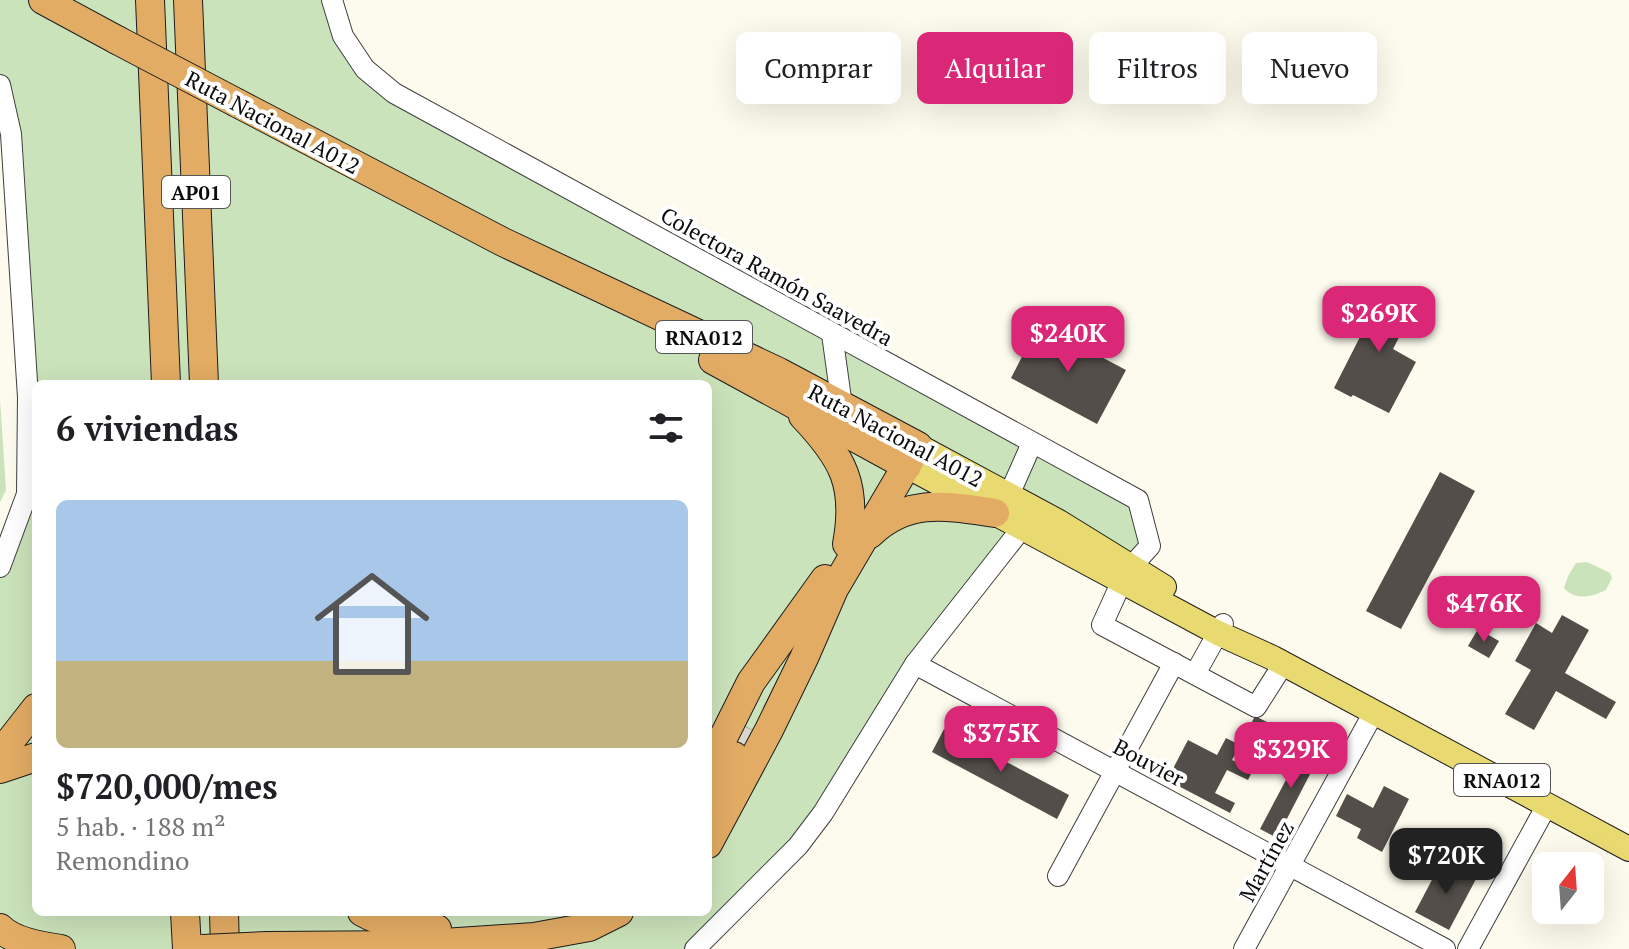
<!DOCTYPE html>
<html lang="es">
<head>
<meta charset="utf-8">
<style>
  :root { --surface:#fff; --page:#f6f6f6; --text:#202124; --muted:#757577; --line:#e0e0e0; --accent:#db2777 }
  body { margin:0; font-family:"PT Serif",serif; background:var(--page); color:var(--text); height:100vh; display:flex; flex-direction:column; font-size:30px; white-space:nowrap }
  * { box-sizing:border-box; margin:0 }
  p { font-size:26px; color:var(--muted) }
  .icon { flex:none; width:44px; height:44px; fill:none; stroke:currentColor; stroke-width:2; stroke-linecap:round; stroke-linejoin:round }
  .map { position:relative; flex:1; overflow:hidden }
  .side { position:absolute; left:32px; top:380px; width:680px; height:536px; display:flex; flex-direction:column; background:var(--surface); border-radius:12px; box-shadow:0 8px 32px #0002 }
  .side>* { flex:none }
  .guide { position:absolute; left:736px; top:32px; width:760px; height:72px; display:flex; gap:16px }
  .needle { width:52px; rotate:17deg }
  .buttons { position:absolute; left:1532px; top:852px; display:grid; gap:16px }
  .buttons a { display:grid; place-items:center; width:72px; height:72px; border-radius:12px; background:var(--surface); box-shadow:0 8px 32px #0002; font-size:40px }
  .price { position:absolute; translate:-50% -68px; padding:0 18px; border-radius:16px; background:var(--accent); color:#fff; font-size:26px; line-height:52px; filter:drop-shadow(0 2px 4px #0008) }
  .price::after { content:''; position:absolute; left:50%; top:48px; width:24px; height:18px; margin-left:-12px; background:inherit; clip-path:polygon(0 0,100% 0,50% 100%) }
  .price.selected { background:#222; color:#fff }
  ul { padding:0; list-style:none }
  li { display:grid; align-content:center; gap:16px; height:424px; padding:0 24px }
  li+li { border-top:2px solid var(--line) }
  li span { display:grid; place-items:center; height:248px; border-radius:12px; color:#555 }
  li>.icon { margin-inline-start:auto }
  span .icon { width:144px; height:144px; fill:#fffc; stroke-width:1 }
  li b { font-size:34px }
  h2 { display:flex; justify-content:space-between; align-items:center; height:96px; padding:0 24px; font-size:34px }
  .chip { padding:0 28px; border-radius:12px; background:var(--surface); box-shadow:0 8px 32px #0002; font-size:28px; line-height:72px }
  .chip.selected { background:var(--accent); color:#fff }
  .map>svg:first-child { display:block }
  .green { fill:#cbe3ba; fill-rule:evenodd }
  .building { fill:#534e49 }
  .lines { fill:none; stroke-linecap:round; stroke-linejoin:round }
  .highway-tunnel { stroke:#d9d7cb; stroke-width:28; stroke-dasharray:28 14; stroke-linecap:butt }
  .minor-casing { stroke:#3f3f3f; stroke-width:22 }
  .major-casing { stroke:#1d1d1d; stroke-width:26 }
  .highway-casing { stroke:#1d1d1d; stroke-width:30 }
  .minor { stroke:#fff; stroke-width:20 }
  .major { stroke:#e8d971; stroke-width:24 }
  .highway { stroke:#e3ac64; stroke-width:28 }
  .highway-bridge-casing { stroke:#1d1d1d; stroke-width:30; stroke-linecap:butt }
  .highway-bridge { stroke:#e3ac64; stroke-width:28 }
  .labels { text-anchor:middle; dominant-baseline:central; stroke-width:8; stroke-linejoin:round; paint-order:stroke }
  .shield { fill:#fff; stroke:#555; stroke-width:2 }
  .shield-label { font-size:20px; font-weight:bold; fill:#0c0c0c }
  .street-label { font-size:22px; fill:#0c0c0c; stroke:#fff }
</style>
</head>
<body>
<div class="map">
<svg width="1629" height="949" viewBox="0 0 1629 949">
  <rect width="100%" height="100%" fill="#fdfbed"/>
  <g class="green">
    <path d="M 0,0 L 332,0 L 365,69 L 1138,500 L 1150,546 L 1131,567 L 1022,528 L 823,813 L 695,949 L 0,949 L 0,567 L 27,494 L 0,85 ZM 36,384 L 708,384 L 708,912 L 36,912 Z"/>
    <path d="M 0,399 L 6,490 L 0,502 Z"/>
    <path d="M 1587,562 L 1610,573 L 1612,578 L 1606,590 C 1592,597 1575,601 1564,588 L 1568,576 L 1576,563 Z"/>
  </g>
  <g class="building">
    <path d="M 1377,287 L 1415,307 L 1393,349 L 1416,362 L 1389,413 L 1353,395 L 1351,397 L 1334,388 L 1362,333 L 1355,329 Z"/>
    <path d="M 1039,324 L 1126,370 L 1097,424 L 1011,378 Z"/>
    <path d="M 1440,472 L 1475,491 L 1401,629 L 1366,611 Z"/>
    <path d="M 1562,615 L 1589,630 L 1565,673 L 1616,702 L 1606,719 L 1556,691 L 1534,730 L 1505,714 L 1531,670 L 1515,661 L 1536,623 L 1552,633 Z"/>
    <path d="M 1478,629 L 1499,641 L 1489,658 L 1468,646 Z"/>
    <path d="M 1255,716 L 1277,727 L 1259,763 L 1237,751 L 1232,760 L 1253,770 L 1248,780 L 1227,770 L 1215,793 L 1235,803 L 1230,813 L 1167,780 L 1188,740 L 1217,755 L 1226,738 L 1240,745 Z"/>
    <path d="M 735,721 L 760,734 L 750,754 L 725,742 Z"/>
    <path d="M 944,729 L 1069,795 L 1057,819 L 932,752 Z"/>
    <path d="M 1306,742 L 1322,751 L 1277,838 L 1260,829 Z"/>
    <path d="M 1384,786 L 1409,799 L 1382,852 L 1357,838 L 1361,829 L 1336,816 L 1347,794 L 1373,808 Z"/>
    <path d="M 1442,861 L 1476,879 L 1449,930 L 1415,912 Z"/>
  </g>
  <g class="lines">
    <path class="highway-tunnel" d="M 738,748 L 748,728"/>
    <defs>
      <g id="minor">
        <path d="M 332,0 L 343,36 L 365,69 L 394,93 L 1138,500 L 1150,546 L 1131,567 L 1122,581 L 1102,625 L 1256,707 L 1284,663"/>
        <path d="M 0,85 L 11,134 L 28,397 L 27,494 L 0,567"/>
        <path d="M 832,334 L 842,406"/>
        <path d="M 1009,495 L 1032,443"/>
        <path d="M 915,664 L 1445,949"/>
        <path d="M 1195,674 L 1223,624"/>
        <path d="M 1058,876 L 1174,663"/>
        <path d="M 695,949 L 798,846 L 823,813 L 915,664 L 1022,528"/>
        <path d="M 1244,949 L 1374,712"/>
        <path d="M 1468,949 L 1547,805"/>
      </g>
      <g id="major">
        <path d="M 918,446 L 1059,522 L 1164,587"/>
        <path d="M 907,466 L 1218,633 L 1273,658 L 1629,849"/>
      </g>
      <g id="highway">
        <path d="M 43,0 L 117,40"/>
        <path d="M 150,0 L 166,384"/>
        <path d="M 188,0 L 204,384"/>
        <path d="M 237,103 L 503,242 L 779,372 L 918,446 L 834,589 L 804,658 L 769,730 L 708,844"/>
        <path d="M 713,360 L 907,466"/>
        <path d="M 803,416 C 843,458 858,485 847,544"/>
        <path d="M 870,534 C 908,497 948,506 995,513"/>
        <path d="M 0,754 L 36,708"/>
        <path d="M 708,768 L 751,682 L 825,579"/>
        <path d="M 0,769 L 36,757"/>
        <path d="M 708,799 L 722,778 L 734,756"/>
        <path d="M 185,912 L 187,949"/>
        <path d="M 224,912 L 225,949"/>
        <path d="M 362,912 C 385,925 411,928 437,929"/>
        <path d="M 0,928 C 14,942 42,946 61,949"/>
        <path d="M 268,946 L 413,945 L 534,937 L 589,927 L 619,912"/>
      </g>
    </defs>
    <use href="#minor" class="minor-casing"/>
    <use href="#major" class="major-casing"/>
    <use href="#highway" class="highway-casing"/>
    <use href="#minor" class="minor"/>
    <use href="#major" class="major"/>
    <use href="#highway" class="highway"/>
    <defs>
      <g id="highway-bridge">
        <path d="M 117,40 L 237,103"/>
        <path d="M 202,949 L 268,946"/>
      </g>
    </defs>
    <use href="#highway-bridge" class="highway-bridge-casing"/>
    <use href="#highway-bridge" class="highway-bridge"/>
  </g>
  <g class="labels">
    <g class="shield">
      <rect x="162" y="176" width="68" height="32" rx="6"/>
      <rect x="656" y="321" width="96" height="32" rx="6"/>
      <rect x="1454" y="764" width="96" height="32" rx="6"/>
    </g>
    <g class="shield-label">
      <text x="196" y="192">AP01</text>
      <text x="704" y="337">RNA012</text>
      <text x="1502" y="780">RNA012</text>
    </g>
    <g class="street-label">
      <text transform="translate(273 122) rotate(28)">Ruta Nacional A012</text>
      <text transform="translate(777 276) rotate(29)">Colectora Ramón Saavedra</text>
      <text transform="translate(896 435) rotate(28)">Ruta Nacional A012</text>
      <text transform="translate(1149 762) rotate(28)">Bouvier</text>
      <text transform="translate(1266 861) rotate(-61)">Martínez</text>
    </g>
  </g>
</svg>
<div class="buttons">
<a><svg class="needle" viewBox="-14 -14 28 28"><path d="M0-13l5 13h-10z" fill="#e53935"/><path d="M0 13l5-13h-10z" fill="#757577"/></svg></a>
</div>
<b class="price" style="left:1379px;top:354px">$269K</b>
<b class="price" style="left:1068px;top:374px">$240K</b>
<b class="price" style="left:1484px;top:644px">$476K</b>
<b class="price" style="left:1001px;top:774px">$375K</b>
<b class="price" style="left:1291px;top:790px">$329K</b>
<b class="price selected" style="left:1446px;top:896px">$720K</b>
<div class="guide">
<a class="chip">Comprar</a>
<a class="chip selected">Alquilar</a>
<a class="chip">Filtros</a>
<a class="chip">Nuevo</a>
</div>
<section class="side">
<h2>6 viviendas<svg class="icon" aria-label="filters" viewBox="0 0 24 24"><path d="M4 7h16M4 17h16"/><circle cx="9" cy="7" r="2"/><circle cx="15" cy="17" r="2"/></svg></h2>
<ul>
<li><span style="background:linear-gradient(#a9c7e8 65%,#c2b280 0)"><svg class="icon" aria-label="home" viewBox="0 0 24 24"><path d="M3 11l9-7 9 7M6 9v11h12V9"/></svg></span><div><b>$720,000/mes</b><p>5 hab. · 188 m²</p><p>Remondino</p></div></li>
</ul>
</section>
</div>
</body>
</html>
